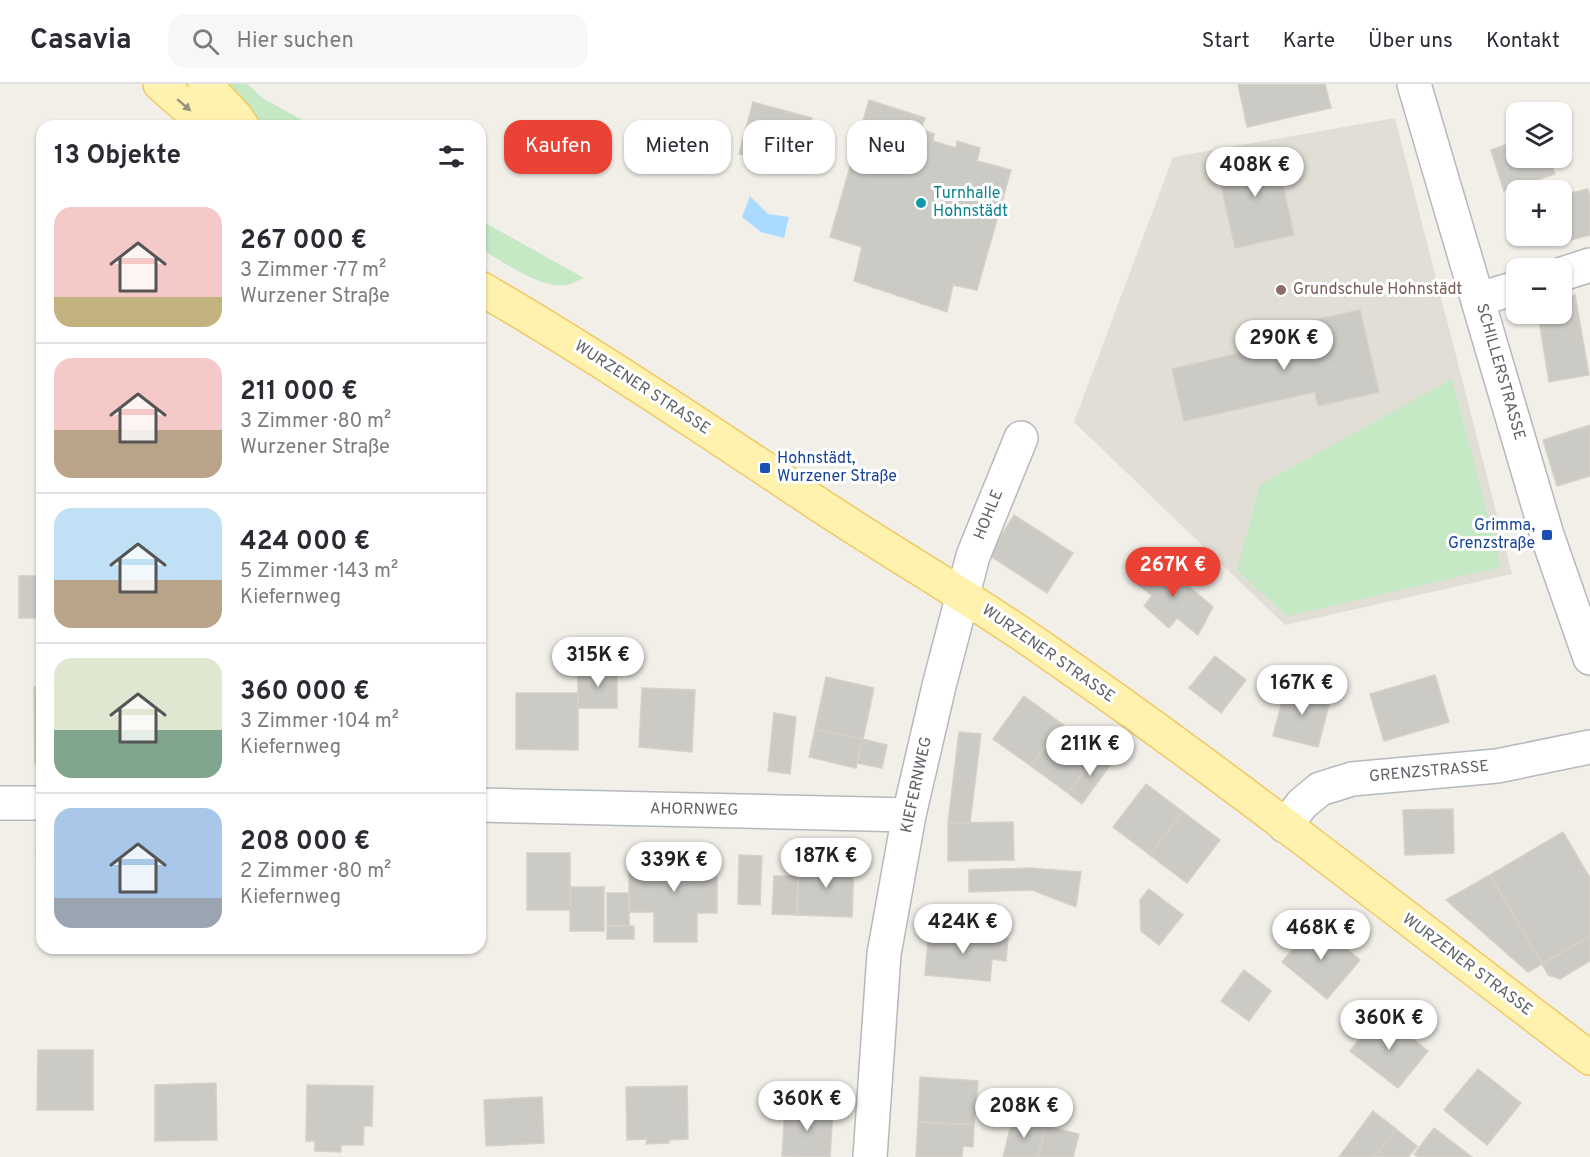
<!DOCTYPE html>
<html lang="de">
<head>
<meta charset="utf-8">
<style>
  :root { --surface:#fff; --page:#f7f7f7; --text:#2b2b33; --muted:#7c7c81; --line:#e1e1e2; --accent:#ea4335 }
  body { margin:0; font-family:Overpass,sans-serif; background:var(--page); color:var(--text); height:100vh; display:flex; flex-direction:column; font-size:22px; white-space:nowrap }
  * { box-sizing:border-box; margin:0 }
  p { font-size:20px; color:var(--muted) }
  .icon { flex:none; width:33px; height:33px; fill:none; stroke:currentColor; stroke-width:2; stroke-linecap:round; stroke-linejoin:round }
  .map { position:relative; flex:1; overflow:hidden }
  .side { position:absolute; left:36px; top:36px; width:450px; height:834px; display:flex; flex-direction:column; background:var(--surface); border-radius:18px; box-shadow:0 2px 4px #0004 }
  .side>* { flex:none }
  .hud { position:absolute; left:504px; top:36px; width:570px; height:54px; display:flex; gap:12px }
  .controls { position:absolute; left:1506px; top:18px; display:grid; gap:12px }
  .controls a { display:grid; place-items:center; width:66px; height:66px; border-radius:12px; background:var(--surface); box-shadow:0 2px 4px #0004; font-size:30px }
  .price { position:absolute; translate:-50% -51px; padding:0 14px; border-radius:21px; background:#fff; color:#222; font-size:20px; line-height:39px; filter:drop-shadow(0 2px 3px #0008) }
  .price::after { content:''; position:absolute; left:50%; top:36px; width:18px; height:14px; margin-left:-9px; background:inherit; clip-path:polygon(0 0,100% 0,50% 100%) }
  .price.on { background:var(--accent); color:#fff }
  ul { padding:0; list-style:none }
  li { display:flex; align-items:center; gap:18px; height:150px; padding:0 18px }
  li+li { border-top:2px solid var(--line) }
  li span { display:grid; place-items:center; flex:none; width:168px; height:120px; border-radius:18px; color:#555 }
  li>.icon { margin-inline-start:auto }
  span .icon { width:72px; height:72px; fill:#fffc; stroke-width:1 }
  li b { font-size:26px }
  h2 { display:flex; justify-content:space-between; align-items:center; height:72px; padding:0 18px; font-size:26px }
  .pill { padding:0 21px; border-radius:18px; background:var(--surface); box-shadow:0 2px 4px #0004; font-size:21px; line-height:54px }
  .pill.on { background:var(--accent); color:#fff }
  header { display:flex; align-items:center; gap:36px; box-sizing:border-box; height:84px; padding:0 30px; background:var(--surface); border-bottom:2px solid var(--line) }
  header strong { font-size:28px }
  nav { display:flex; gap:33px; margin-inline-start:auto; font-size:21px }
  .search { width:420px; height:54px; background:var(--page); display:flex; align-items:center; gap:15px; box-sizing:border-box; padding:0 21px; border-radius:18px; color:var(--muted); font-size:22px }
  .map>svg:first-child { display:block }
  .education { fill:#e1ded6 }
  .green { fill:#c5e8c5 }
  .water { fill:#aadaff }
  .building { fill:#cccac5; stroke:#d6d1c6; stroke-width:1.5 }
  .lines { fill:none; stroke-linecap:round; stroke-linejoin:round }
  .minor-casing { stroke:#b5b8bc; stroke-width:36 }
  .major-casing { stroke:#f2c960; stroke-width:36 }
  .minor { stroke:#fff; stroke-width:33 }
  .major { stroke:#fff2af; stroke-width:33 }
  .oneway { fill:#979581 }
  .culture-dot { fill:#0f9aa8; stroke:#fff; stroke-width:2 }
  .education-dot { fill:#8d6e63; stroke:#fff; stroke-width:2 }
  .transit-dot { fill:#1a4fb4; stroke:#fff; stroke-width:2 }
  .labels { text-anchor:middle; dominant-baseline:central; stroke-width:6; stroke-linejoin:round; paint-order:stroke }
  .culture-label { font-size:16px; fill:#0d838f; stroke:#fff; text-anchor:start }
  .education-label { font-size:16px; fill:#785e54; stroke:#fff; text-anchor:start }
  .street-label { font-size:16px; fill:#5f6368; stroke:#fff }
  .transit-label { font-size:16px; fill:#164399; stroke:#fff; text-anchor:start }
</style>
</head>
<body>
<header>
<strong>Casavia</strong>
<div class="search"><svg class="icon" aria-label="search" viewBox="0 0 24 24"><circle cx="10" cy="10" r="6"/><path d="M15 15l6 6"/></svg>Hier suchen</div>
<nav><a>Start</a><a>Karte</a><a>Über uns</a><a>Kontakt</a></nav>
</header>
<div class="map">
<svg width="1590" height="1073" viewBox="0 0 1590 1073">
  <rect width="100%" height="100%" fill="#f1efe8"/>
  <path class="education" d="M 1395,34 L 1512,490 L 1285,541 L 1074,338 L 1173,73 Z"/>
  <g class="green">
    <path d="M 222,0 L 247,0 L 264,15 L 313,42 L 262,42 Z"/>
    <path d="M 480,136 L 584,194 C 578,196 572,200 566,201 C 538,205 504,177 480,165 Z"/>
    <path d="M 1452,295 L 1501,483 L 1287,532 L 1237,486 L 1260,401 Z"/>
  </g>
  <path class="water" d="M 750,112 L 768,130 L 789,133 L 784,154 L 761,148 L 742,133 Z"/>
  <g class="building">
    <path d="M 1238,0 L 1325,0 L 1331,24 L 1247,43 Z"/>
    <path d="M 869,16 L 925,34 L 921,45 L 934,50 L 933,57 L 956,64 L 957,57 L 980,64 L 977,77 L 1011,86 L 977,206 L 953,201 L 947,228 L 854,197 L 862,163 L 830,153 Z"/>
    <path d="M 753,18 L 812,34 L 797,86 L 739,70 Z"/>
    <path d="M 1516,57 L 1516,74 L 1550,74 L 1555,90 L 1504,107 L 1491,66 Z"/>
    <path d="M 1275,65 L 1294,151 L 1235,164 L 1216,78 Z"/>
    <path d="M 1588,105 L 1590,115 L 1590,151 L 1563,158 L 1562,150 L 1562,111 Z"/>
    <path d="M 1575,211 L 1589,291 L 1549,298 L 1538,230 L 1562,230 L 1562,214 Z"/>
    <path d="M 1360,226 L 1379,308 L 1318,322 L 1315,308 L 1184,337 L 1172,285 L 1304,254 L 1300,239 Z"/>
    <path d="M 1590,341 L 1590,392 L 1557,402 L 1543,356 Z"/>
    <path d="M 1014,431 L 1073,469 L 1047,509 L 989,471 Z"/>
    <path d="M 1155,473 L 1213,523 L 1198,551 L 1177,534 L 1169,544 L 1144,522 L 1152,512 L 1134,497 Z"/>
    <rect x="19" y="492" width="23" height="42"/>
    <path d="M 1215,572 L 1246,596 L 1221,629 L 1189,604 Z"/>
    <rect x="578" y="583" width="39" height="41"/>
    <path d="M 1435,591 L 1449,638 L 1384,657 L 1370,610 Z"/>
    <path d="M 826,593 L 874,604 L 863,655 L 815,645 Z"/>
    <path d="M 1286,602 L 1331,613 L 1318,663 L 1273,652 Z"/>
    <path d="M 34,603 L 42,603 L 42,680 L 35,680 Z"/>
    <path d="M 642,604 L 695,606 L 692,668 L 639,663 Z"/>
    <path d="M 516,609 L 578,609 L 578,666 L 516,665 Z"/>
    <path d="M 1024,612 L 1062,640 L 1031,682 L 993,655 Z"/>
    <path d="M 774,629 L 796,633 L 790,690 L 768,687 Z"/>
    <path d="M 1062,640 L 1099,667 L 1068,709 L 1031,682 Z"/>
    <path d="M 815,645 L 863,655 L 856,684 L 809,673 Z"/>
    <path d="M 959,648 L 981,650 L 970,739 L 948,739 Z"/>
    <path d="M 863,655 L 887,661 L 882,684 L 857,679 Z"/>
    <path d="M 1099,667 L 1113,677 L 1082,720 L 1068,709 Z"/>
    <path d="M 1146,700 L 1183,728 L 1150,771 L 1113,743 Z"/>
    <path d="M 1453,725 L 1454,769 L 1405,771 L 1403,726 Z"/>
    <path d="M 1183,728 L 1220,756 L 1187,799 L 1150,771 Z"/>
    <path d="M 1013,738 L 1014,776 L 948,777 L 948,739 Z"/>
    <path d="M 1563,748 L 1590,794 L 1590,852 L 1542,880 L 1490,791 Z"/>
    <path d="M 42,765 L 42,827 L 39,827 L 36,766 Z"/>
    <rect x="527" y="769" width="43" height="57"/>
    <path d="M 739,771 L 762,772 L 760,821 L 738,820 Z"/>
    <path d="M 717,772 L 717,829 L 697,829 L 697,858 L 654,858 L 654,828 L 629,828 L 629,773 Z"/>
    <path d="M 799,777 L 854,779 L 852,833 L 797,831 Z"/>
    <path d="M 1030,784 L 1081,788 L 1076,823 L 1032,806 L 969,808 L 969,786 Z"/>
    <path d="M 1490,791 L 1542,880 L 1528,888 L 1446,816 Z"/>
    <path d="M 774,792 L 798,792 L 797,831 L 772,830 Z"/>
    <rect x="570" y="803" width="34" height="44"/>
    <path d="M 1149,805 L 1183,831 L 1159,861 L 1141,847 L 1140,816 Z"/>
    <rect x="607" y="809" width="22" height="33"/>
    <path d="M 1316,839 L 1360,876 L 1327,915 L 1282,878 Z"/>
    <rect x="607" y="842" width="27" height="13"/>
    <path d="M 929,846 L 1008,854 L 1006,877 L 992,875 L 990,897 L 925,891 Z"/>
    <path d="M 1590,852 L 1590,877 L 1560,895 L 1548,891 L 1542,880 Z"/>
    <path d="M 1244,886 L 1271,907 L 1249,937 L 1221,917 Z"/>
    <path d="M 1380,929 L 1428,967 L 1398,1004 L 1350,967 Z"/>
    <path d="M 38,966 L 93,966 L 93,1026 L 37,1026 Z"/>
    <path d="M 1478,985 L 1521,1019 L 1487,1061 L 1444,1026 Z"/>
    <path d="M 920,993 L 978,997 L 974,1041 L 918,1038 Z"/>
    <path d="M 216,999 L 217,1056 L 155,1057 L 155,1001 Z"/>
    <path d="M 307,1001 L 373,1002 L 372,1042 L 364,1042 L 363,1061 L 341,1061 L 341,1068 L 315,1067 L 315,1057 L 306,1057 Z"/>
    <path d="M 687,1002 L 688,1055 L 669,1056 L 669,1059 L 646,1060 L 647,1055 L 627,1056 L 626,1003 Z"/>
    <path d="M 542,1013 L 544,1059 L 486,1062 L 484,1016 Z"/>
    <path d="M 785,1023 L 833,1026 L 830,1073 L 782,1072 Z"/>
    <path d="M 1373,1027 L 1396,1045 L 1374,1073 L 1339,1073 Z"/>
    <path d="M 1013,1033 L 1046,1042 L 1038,1073 L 1003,1073 Z"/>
    <path d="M 918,1038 L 974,1041 L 973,1063 L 963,1062 L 962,1073 L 916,1073 Z"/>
    <path d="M 1046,1042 L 1079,1050 L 1073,1073 L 1038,1073 Z"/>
    <path d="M 1434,1044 L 1472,1073 L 1418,1073 L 1414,1070 Z"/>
    <path d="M 1396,1045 L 1417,1062 L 1408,1073 L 1374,1073 Z"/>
  </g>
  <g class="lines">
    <defs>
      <g id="minor">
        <path d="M 1414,0 L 1547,451 L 1590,574"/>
        <path d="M 1562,190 L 1590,181"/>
        <path d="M 1479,215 L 1516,204"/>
        <path d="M 0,719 L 42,719"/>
        <path d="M 480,721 L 909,731"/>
        <path d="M 1285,742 L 1302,720 L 1320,705 L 1352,695 L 1497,682 L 1590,663"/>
        <path d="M 870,1073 L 884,870 L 909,731 L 939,602 L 973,472 L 1021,354"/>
      </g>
      <g id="major">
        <path d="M 160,0 L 208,42"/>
        <path d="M 205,0 L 236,33 L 242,42"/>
        <path d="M 480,204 C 596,271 707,346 818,420 C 895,471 976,517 1052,571 C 1235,698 1412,839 1590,974"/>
      </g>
    </defs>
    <use href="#minor" class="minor-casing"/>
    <use href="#major" class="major-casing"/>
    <use href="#minor" class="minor"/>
    <use href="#major" class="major"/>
  </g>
  <defs><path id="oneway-solid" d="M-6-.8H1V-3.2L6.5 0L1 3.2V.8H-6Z" transform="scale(1.5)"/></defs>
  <use class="oneway" href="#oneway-solid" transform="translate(184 21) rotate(41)"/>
  <circle class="culture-dot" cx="921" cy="119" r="6"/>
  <circle class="education-dot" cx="1281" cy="206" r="6"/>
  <g class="transit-dot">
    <rect x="759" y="378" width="12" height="12" rx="3"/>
    <rect x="1541" y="445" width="12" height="12" rx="3"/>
  </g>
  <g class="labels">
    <g class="culture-label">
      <text x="933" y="110">Turnhalle<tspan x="933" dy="18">Hohnstädt</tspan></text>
    </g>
    <g class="education-label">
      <text x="1293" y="206">Grundschule Hohnstädt</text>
    </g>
    <g class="street-label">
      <text transform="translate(1500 288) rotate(74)">SCHILLERSTRASSE</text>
      <text transform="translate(642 304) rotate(33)">WURZENER STRASSE</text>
      <text transform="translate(989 431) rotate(-68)">HOHLE</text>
      <text transform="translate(1048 570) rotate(35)">WURZENER STRASSE</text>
      <text transform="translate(1429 688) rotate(-5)">GRENZSTRASSE</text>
      <text transform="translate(917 701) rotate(-78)">KIEFERNWEG</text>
      <text transform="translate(694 726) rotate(1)">AHORNWEG</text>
      <text transform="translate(1467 881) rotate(37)">WURZENER STRASSE</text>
    </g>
    <g class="transit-label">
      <text x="777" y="375">Hohnstädt,<tspan x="777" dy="18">Wurzener Straße</tspan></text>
      <text x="1535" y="442" text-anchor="end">Grimma,<tspan x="1535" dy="18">Grenzstraße</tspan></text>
    </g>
  </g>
</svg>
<div class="controls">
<a><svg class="icon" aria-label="layers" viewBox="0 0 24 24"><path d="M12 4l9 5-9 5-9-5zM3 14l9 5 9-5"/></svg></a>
<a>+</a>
<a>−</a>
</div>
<b class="price" style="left:1255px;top:114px">408K €</b>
<b class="price" style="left:1284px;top:287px">290K €</b>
<b class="price on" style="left:1173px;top:514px">267K €</b>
<b class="price" style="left:598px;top:604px">315K €</b>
<b class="price" style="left:1302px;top:632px">167K €</b>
<b class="price" style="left:1090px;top:693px">211K €</b>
<b class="price" style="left:826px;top:805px">187K €</b>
<b class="price" style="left:674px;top:809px">339K €</b>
<b class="price" style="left:963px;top:871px">424K €</b>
<b class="price" style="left:1321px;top:877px">468K €</b>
<b class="price" style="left:1389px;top:967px">360K €</b>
<b class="price" style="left:807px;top:1048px">360K €</b>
<b class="price" style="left:1024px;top:1055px">208K €</b>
<div class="hud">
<a class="pill on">Kaufen</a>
<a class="pill">Mieten</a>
<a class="pill">Filter</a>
<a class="pill">Neu</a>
</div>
<section class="side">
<h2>13 Objekte<svg class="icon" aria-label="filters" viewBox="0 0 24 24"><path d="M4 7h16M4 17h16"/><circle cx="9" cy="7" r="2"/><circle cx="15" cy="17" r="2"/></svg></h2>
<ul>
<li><span style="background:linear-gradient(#f6c9c9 75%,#c2b280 0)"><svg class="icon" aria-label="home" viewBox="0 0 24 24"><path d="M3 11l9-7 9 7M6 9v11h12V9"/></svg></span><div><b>267 000 €</b><p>3 Zimmer · 77 m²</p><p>Wurzener Straße</p></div></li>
<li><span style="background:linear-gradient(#f6c9c9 60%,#b9a48a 0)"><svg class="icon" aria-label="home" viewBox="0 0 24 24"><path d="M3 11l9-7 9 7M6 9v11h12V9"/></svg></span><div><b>211 000 €</b><p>3 Zimmer · 80 m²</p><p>Wurzener Straße</p></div></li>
<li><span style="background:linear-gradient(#bfe0f5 60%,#b9a48a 0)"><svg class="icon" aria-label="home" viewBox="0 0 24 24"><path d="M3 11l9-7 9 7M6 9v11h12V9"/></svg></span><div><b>424 000 €</b><p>5 Zimmer · 143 m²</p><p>Kiefernweg</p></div></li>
<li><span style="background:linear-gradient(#dfe7d0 60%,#7fa58c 0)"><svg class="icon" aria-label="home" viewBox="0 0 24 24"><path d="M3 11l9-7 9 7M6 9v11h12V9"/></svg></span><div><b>360 000 €</b><p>3 Zimmer · 104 m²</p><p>Kiefernweg</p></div></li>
<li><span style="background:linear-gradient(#a9c7e8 75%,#9aa5b1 0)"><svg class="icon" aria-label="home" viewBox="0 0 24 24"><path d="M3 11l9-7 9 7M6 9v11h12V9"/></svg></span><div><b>208 000 €</b><p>2 Zimmer · 80 m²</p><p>Kiefernweg</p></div></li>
</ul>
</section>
</div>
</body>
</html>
